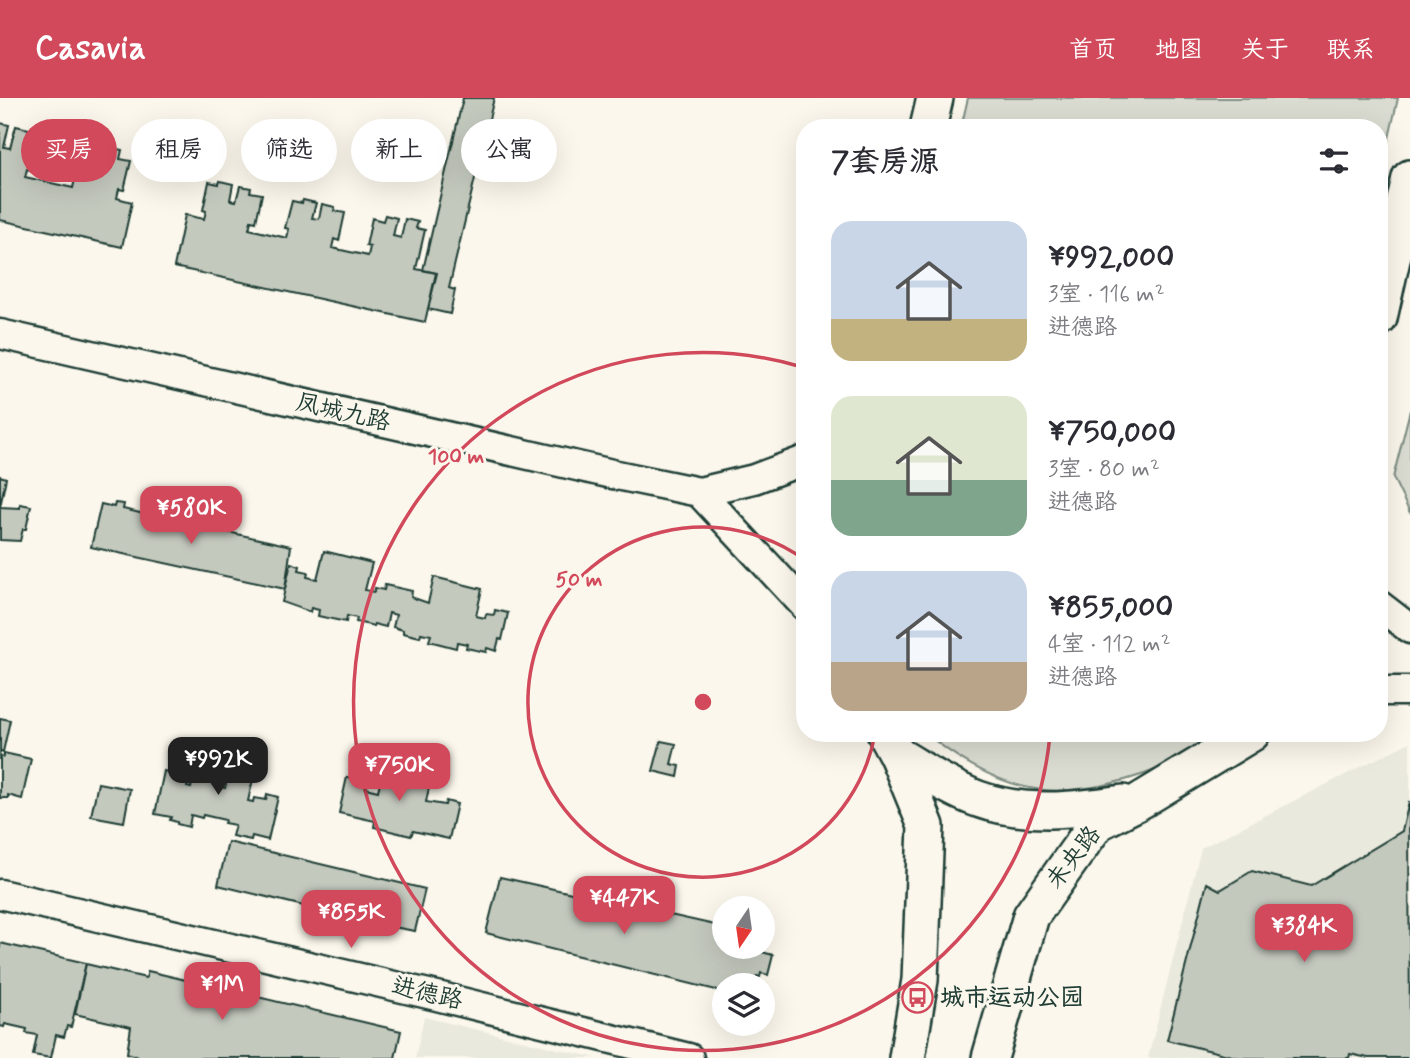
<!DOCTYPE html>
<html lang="zh">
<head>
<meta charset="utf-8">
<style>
  :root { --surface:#fff; --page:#f2f2f3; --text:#2b2b33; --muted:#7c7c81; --accent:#d1495b }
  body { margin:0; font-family:Mynerve,"LXGW WenKai TC",sans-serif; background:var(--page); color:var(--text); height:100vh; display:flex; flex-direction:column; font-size:26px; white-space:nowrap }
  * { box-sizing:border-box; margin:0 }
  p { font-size:23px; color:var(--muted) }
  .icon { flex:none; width:38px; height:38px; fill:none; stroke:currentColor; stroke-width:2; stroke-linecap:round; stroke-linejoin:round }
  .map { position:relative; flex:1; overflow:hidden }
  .side { position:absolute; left:796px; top:21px; width:592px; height:623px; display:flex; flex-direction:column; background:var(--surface); border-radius:28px; box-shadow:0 7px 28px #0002 }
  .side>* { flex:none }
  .guide { position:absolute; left:21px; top:21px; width:665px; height:63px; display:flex; gap:14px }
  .needle { width:46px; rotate:193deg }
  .tools { position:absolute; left:712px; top:798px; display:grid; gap:14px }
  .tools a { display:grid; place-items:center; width:63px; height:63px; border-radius:50%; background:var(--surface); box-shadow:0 7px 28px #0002; font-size:35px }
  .price { position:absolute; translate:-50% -60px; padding:0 16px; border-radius:14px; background:var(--accent); color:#fff; font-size:23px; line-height:46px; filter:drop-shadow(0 2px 4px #0008) }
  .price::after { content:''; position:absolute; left:50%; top:42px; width:21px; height:16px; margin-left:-10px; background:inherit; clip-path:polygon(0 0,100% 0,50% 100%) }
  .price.current { background:#222; color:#fff }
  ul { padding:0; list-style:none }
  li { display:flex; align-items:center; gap:21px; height:175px; padding:0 35px }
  li span { display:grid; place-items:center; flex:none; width:196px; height:140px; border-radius:21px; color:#555 }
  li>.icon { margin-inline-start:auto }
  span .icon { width:84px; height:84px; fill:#fffc; stroke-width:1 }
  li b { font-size:30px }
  h2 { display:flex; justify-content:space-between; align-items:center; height:84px; padding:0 35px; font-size:30px }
  .chip { padding:0 24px; border-radius:32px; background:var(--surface); box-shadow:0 7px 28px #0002; font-size:24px; line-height:63px }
  .chip.current { background:var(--accent); color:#fff }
  header { display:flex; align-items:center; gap:42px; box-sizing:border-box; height:98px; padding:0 35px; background:var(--accent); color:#fff }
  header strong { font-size:33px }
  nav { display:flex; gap:38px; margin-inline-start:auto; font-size:24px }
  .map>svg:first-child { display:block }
  .built { fill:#eae9de }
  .green { fill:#dbdcd1; stroke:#7d8c82; stroke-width:2 }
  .building { fill:#c4c9be; stroke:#1f3d34; stroke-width:2 }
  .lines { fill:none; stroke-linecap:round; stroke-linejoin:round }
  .tertiary-casing { stroke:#1f3d34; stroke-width:33 }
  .primary-casing { stroke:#1f3d34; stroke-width:40 }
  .tertiary { stroke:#fbf7ec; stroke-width:28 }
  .primary { stroke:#fbf7ec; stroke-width:35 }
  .ring { fill:none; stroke:#d1495b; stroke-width:3.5 }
  .labels { text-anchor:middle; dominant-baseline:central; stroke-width:6; stroke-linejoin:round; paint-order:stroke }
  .street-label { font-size:24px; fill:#1f3d34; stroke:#fbf7ec }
  .poi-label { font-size:24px; font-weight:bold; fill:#1f3d34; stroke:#fbf7ec; text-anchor:start }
  .centre { fill:#d1495b; stroke:#fbf7ec; stroke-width:3.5 }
  .ring-label { font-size:21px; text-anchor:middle; font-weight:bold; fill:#d1495b; stroke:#fbf7ec; stroke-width:6; stroke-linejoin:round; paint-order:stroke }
</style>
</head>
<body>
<header>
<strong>Casavia</strong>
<nav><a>首页</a><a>地图</a><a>关于</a><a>联系</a></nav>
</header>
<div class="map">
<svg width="1410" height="960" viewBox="0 0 1410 960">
  <rect width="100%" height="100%" fill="#fbf7ec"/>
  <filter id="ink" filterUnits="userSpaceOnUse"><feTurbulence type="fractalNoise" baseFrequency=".0143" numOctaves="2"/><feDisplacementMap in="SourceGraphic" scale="14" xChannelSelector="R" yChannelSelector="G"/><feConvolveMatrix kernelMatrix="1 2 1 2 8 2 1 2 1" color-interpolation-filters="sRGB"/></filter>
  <g filter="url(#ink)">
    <g class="built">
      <path d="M 1410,644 L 1410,960 L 1148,960 L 1201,750 Z"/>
      <path d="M 424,919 L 596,960 L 415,960 Z"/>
    </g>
    <g class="green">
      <path d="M 968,0 L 1398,0 L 1379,85 L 1379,30 L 961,30 Z"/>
      <path d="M 1410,312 L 1410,415 L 1393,380 Z"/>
      <path d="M 926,635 L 1215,635 C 1204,644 1192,654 1180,661 C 1138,682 1072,700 1025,689 C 991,681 952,658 926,635 Z"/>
    </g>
    <g class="building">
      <path d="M 463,0 L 494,0 L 449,190 L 455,192 L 450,216 L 428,211 L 437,175 L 423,172 Z"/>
      <path d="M 0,25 L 9,27 L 4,49 L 10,50 L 16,28 L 29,31 L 27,39 L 38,41 L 31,72 L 27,71 L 25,79 L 73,90 L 75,81 L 71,80 L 77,51 L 86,53 L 88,44 L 102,48 L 97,71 L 103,73 L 108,49 L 122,52 L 120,61 L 131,63 L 124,92 L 119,91 L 117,100 L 132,104 L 122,149 L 0,122 Z"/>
      <path d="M 220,83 L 233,86 L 230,102 L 236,103 L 240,88 L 251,90 L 250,94 L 262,96 L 256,124 L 251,123 L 249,131 L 287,140 L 289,131 L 285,130 L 292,103 L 302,105 L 303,102 L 316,105 L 312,120 L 319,121 L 322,106 L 335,109 L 334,113 L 345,115 L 339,143 L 334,141 L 332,150 L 368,158 L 370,149 L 366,148 L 372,120 L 383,123 L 385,117 L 397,120 L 393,138 L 401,140 L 405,121 L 418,124 L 416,130 L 425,132 L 416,171 L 436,175 L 425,224 L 174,169 L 185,117 L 204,121 L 206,113 L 203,112 L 209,84 L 219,86 Z"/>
      <path d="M 0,378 L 6,380 L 0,409 L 20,410 L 20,406 L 31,408 L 26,431 L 23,431 L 20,443 L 0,442 Z"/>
      <path d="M 115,405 L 124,406 L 123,411 L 170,422 L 171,418 L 179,420 L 178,423 L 291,448 L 285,491 L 91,449 L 101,406 L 114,409 Z"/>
      <path d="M 324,453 L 372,465 L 365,492 L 374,494 L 375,490 L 384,492 L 385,487 L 412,493 L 411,499 L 428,505 L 434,479 L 482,491 L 476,518 L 485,520 L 486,516 L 494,517 L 495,512 L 508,515 L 502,542 L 499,541 L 496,553 L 487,550 L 486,554 L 466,550 L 467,546 L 457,544 L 456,550 L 429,543 L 431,537 L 421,535 L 420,539 L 403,535 L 403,532 L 393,529 L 396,517 L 389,515 L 386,529 L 374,526 L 374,528 L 356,524 L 357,520 L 347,518 L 346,524 L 318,518 L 319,512 L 311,510 L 310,514 L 282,504 L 291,465 L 300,468 L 299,472 L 308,474 L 307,479 L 317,481 Z"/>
      <path d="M 0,620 L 10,622 L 3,654 L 1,653 L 0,656 Z"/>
      <path d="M 661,643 L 676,646 L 671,666 L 680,668 L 678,679 L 653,673 Z"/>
      <path d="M 200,652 L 224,657 L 217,688 L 225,690 L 232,659 L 257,664 L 248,703 L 253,704 L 254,700 L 266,702 L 267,696 L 278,699 L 268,742 L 252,738 L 251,742 L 232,738 L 235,727 L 224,725 L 225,722 L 203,717 L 202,720 L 191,717 L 189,729 L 177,726 L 177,724 L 170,722 L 171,719 L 155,716 L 164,673 L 176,676 L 174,682 L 188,685 L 187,689 L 191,690 Z"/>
      <path d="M 4,655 L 31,661 L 22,701 L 8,697 L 8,700 L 0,700 L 0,658 L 4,659 Z"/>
      <path d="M 393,664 L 424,671 L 423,678 L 431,680 L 426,704 L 445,707 L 446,703 L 457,706 L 449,741 L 413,733 L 411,738 L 374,729 L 375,723 L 339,715 L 347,679 L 361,682 L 360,685 L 367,687 L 366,690 L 378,693 L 384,667 L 392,669 Z"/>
      <path d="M 98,685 L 130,691 L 124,724 L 91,718 Z"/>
      <path d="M 1409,704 L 1410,960 L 1368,960 L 1350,956 L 1349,960 L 1240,960 L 1167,942 L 1207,785 L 1220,792 L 1252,773 L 1311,788 L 1402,733 Z"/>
      <path d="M 228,744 L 425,791 L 415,833 L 372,825 L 373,823 L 352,818 L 352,820 L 218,787 Z"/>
      <path d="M 500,779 L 724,829 L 724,849 L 763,849 L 763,838 L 766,839 L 762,854 L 773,857 L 768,877 L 761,875 L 760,879 L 757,878 L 755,887 L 724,887 L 724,894 L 486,835 Z"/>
      <path d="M 0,845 L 86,865 L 71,929 L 67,928 L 64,939 L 56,937 L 51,960 L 33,957 L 37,937 L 26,935 L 27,931 L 5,926 L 4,929 L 0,928 Z"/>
      <path d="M 86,866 L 146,880 L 148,873 L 401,933 L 395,960 L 136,960 L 137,958 L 127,955 L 131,929 L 75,916 Z"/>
    </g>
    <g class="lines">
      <defs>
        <g id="tertiary">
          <path d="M 0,236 L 612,376 L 699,394 L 805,508"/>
          <path d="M 699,394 L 754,381 L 805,362"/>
          <path d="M 1379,507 L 1410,531"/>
          <path d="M 1379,593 L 1410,593"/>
          <path d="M 0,796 L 437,898 L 689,960"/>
        </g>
        <g id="primary">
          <path d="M 928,30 L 935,0"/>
          <path d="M 1379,220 L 1410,80"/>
          <path d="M 885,635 L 897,657 L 926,728 L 920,882 L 907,960"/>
          <path d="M 897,657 C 923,672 950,691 978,701 C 1026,718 1074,712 1123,705"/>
          <path d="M 990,960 L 1031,818 L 1097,725 L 1140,703 L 1252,635"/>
        </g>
      </defs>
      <use href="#tertiary" class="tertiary-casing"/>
      <use href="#primary" class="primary-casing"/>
      <use href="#tertiary" class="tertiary"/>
      <use href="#primary" class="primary"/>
    </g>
  </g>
  <g class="ring">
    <path d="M875 636A175 175 0 1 1 805 462"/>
    <path d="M1050 637A349 349 0 1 1 802 269"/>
  </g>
  <defs>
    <symbol id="bus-ring" viewBox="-11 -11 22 22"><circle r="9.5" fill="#fbf7ec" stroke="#d1495b" stroke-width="1.5"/><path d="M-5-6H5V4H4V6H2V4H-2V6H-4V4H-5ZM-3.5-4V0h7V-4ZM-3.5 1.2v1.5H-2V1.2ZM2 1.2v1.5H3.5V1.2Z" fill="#d1495b"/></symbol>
  </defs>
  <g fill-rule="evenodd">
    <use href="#bus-ring" x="900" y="882" width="35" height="35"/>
  </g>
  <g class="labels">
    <g class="street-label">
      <text transform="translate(343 315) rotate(13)">凤城九路</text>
      <text transform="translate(1074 760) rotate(-52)">未央路</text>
      <text transform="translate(427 896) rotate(13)">进德路</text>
    </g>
    <g class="poi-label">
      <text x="940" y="900">城市运动公园</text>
    </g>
  </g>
  <circle cx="703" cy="604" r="10" class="centre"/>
  <g class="ring-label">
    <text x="456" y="365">100 m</text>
    <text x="579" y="488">50 m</text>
  </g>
</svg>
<div class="tools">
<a><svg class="needle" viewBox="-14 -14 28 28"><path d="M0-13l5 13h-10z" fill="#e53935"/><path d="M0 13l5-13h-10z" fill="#7c7c81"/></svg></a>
<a><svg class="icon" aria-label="layers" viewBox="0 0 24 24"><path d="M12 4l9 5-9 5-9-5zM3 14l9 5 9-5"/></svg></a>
</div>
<b class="price" style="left:191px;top:448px">¥580K</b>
<b class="price current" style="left:218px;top:699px">¥992K</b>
<b class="price" style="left:399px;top:705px">¥750K</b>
<b class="price" style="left:624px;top:838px">¥447K</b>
<b class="price" style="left:351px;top:852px">¥855K</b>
<b class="price" style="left:1304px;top:866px">¥384K</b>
<b class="price" style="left:222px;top:924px">¥1M</b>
<div class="guide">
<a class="chip current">买房</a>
<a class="chip">租房</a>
<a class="chip">筛选</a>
<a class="chip">新上</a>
<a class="chip">公寓</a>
</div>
<section class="side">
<h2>7套房源<svg class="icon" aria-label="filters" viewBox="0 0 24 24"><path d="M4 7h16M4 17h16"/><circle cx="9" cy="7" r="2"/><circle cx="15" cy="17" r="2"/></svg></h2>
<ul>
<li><span style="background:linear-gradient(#c9d6e8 70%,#c2b280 0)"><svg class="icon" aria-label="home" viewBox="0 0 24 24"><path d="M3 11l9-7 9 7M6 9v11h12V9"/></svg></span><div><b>¥992,000</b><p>3室 · 116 m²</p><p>进德路</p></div></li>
<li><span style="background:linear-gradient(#dfe7d0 60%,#7fa58c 0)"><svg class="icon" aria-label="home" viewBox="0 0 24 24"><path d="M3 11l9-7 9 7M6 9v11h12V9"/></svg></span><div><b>¥750,000</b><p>3室 · 80 m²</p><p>进德路</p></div></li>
<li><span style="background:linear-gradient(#c9d6e8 65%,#b9a48a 0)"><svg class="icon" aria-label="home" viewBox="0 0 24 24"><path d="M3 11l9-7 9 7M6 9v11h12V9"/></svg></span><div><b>¥855,000</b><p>4室 · 112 m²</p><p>进德路</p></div></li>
</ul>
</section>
</div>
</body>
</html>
